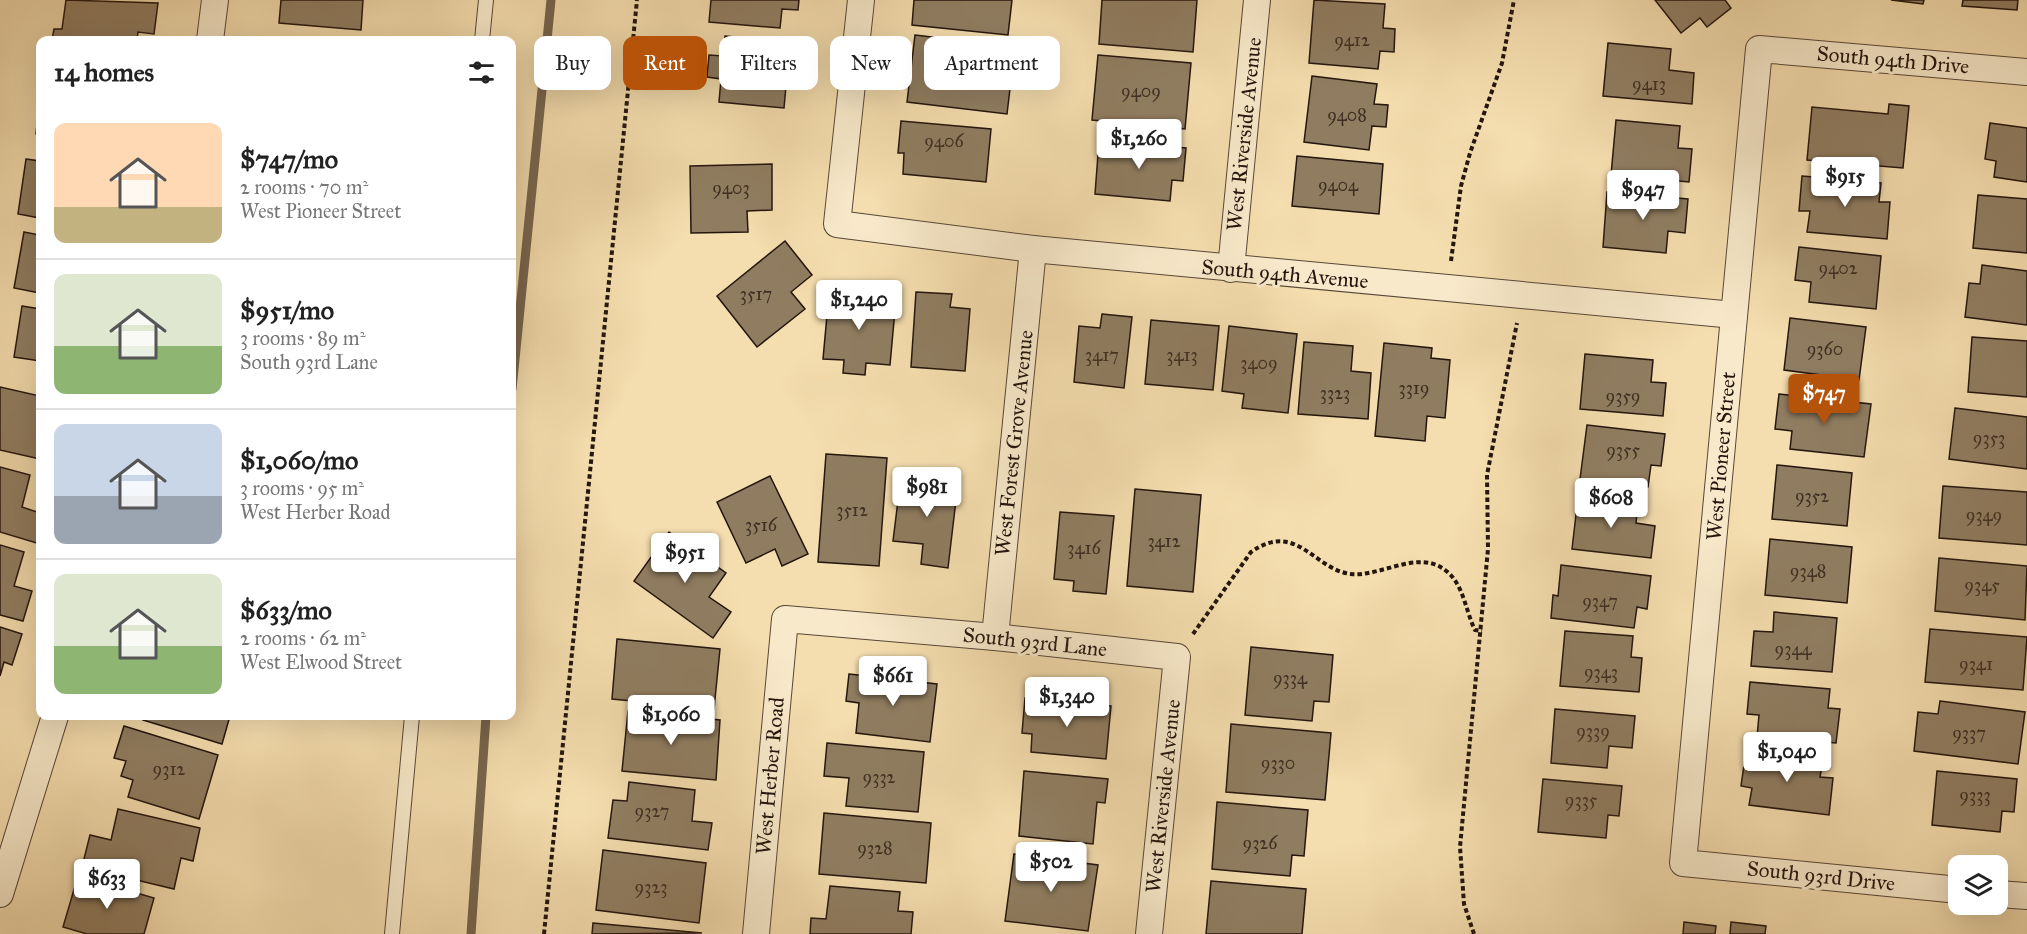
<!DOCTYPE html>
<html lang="en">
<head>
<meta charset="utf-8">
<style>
  :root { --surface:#fff; --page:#f2f2f2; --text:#222; --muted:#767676; --line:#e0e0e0; --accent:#b45309 }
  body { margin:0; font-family:"IM FELL Great Primer",serif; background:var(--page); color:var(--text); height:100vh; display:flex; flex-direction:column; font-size:22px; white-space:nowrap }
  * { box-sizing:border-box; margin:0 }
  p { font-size:20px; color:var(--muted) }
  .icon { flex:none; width:33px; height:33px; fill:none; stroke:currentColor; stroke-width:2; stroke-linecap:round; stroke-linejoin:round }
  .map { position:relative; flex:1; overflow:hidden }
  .details { position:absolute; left:36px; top:36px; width:480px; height:684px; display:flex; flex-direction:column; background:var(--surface); border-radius:12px; box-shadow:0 6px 24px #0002 }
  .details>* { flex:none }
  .top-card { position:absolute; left:534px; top:36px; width:570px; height:54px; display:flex; gap:12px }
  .fabs { position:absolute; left:1948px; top:855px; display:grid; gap:12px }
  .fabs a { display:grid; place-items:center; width:60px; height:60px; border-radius:12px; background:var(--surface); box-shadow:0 6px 24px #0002; font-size:30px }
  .price { position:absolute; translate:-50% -51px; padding:0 14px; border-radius:6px; background:#fff; color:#222; font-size:20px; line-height:39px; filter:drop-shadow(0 2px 3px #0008) }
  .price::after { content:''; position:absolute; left:50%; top:36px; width:18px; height:14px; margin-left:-9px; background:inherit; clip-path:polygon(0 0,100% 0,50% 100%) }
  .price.current { background:var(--accent); color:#fff }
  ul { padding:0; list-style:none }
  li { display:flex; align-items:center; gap:18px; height:150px; padding:0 18px }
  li+li { border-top:2px solid var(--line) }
  li span { display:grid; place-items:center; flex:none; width:168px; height:120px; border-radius:12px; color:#555 }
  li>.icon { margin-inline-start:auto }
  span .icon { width:72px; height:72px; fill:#fffc; stroke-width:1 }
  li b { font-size:26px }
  h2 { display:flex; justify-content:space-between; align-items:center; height:72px; padding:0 18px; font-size:26px }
  .pill { padding:0 21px; border-radius:12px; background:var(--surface); box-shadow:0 6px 24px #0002; font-size:21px; line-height:54px }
  .pill.current { background:var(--accent); color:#fff }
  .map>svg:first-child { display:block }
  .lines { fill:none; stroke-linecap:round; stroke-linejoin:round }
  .stream { stroke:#76644e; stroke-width:9 }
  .building { fill:#907d61; stroke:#24150e; stroke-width:1.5 }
  .service-casing { stroke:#584736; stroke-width:16 }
  .minor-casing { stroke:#584736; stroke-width:28 }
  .path { stroke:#24150e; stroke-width:4; stroke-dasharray:4.5 3; stroke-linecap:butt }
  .service { stroke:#f8e9ca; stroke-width:14 }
  .minor { stroke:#f8e9ca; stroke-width:26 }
  .labels { text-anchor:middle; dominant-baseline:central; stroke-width:6; stroke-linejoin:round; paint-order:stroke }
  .number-label { font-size:18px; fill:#3f2f23 }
  .street-label { font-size:21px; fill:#24150e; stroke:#f8e9ca }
</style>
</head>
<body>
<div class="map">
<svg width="2027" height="934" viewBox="0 0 2027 934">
  <rect width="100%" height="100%" fill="#f4ddae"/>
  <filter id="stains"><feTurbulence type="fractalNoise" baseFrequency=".00333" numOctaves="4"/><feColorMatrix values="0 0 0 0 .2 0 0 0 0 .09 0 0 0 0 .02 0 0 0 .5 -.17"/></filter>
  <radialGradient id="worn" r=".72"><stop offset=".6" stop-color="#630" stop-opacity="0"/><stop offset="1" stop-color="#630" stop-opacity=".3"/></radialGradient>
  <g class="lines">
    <g class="stream">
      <path d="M 512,389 L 551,0"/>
      <path d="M 471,934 L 486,716"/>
    </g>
  </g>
  <g class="building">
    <path d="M 66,0 L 158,3 L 154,34 L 138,32 L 137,40 L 52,40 L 54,29 L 62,29 Z"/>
    <path d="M 281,0 L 363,0 L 361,30 L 279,23 Z"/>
    <path d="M 711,0 L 799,0 L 798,10 L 782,9 L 780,28 L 709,22 Z"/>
    <path d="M 914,0 L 1012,0 L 1008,35 L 912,25 Z"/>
    <path d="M 1102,0 L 1197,0 L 1193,52 L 1099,44 Z"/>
    <path d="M 1314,0 L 1385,4 L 1383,28 L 1395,29 L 1394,52 L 1380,51 L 1378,69 L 1309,63 Z"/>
    <path d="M 1655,0 L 1725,0 L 1731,8 L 1707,27 L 1700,18 L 1681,33 Z"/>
    <path d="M 1891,0 L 1924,0 L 1923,4 Z"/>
    <path d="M 1963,0 L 2018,0 L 2017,10 L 1962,6 Z"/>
    <path d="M 915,35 L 1015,47 L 1007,114 L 907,102 Z"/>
    <path d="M 725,36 L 790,42 L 784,108 L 719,102 L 721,79 L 707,77 L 709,55 L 723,56 Z"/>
    <path d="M 1608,43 L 1671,49 L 1669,70 L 1694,73 L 1692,104 L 1603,96 Z"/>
    <path d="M 1098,55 L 1191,63 L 1185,129 L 1092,120 Z"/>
    <path d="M 1312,76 L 1377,84 L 1374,104 L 1388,105 L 1386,127 L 1372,126 L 1369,150 L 1304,142 Z"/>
    <path d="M 39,104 L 40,104 L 40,135 L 36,134 Z"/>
    <path d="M 1889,104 L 1909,106 L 1903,168 L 1807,160 L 1812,107 L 1888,114 Z"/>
    <path d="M 1616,120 L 1680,126 L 1678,148 L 1692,149 L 1689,182 L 1611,175 Z"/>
    <path d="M 901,121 L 991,129 L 986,182 L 903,174 L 904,153 L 898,153 Z"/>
    <path d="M 1990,123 L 2027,128 L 2027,182 L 1994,177 L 1996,161 L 1985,159 Z"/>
    <path d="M 1099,141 L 1186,148 L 1183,181 L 1172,180 L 1170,201 L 1095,194 Z"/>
    <path d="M 1297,156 L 1383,164 L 1379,214 L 1292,206 Z"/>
    <path d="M 26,159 L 40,161 L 40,218 L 18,214 Z"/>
    <path d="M 772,164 L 772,210 L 747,211 L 748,232 L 691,233 L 690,166 Z"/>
    <path d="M 1802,176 L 1881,183 L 1879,202 L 1890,202 L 1887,239 L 1807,232 L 1810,211 L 1799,211 Z"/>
    <path d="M 1607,192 L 1688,199 L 1685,233 L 1668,231 L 1666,253 L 1603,247 Z"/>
    <path d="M 1978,195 L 2027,199 L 2027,253 L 1973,248 Z"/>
    <path d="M 24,232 L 40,235 L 40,293 L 14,288 Z"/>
    <path d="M 785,241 L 812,275 L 791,292 L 805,309 L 757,347 L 717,296 Z"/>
    <path d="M 1799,247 L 1881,256 L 1876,309 L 1809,302 L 1811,282 L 1795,280 Z"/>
    <path d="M 1982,265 L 2027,271 L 2027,325 L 1965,317 L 1969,283 L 1980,284 Z"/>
    <path d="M 916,292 L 952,294 L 950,307 L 970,309 L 965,371 L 911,367 Z"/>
    <path d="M 829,293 L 896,299 L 890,365 L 866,363 L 865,375 L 843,373 L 844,360 L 823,359 Z"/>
    <path d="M 22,306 L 40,309 L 40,361 L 14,357 Z"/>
    <path d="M 1102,314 L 1132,317 L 1124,388 L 1074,382 L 1079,326 L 1100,328 Z"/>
    <path d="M 1790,318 L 1866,327 L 1859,380 L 1784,370 Z"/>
    <path d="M 1151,320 L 1219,326 L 1213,390 L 1145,384 Z"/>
    <path d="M 1229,326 L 1297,334 L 1288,413 L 1242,408 L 1244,394 L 1222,391 Z"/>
    <path d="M 1972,337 L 2027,341 L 2027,397 L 1968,392 Z"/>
    <path d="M 1304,342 L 1353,346 L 1351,371 L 1371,373 L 1368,419 L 1298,414 Z"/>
    <path d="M 1384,343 L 1432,348 L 1431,358 L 1450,360 L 1445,418 L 1427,416 L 1425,441 L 1375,436 Z"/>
    <path d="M 1585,354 L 1653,360 L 1651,382 L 1666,383 L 1663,416 L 1580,409 Z"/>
    <path d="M 0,387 L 40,396 L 40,459 L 0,450 Z"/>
    <path d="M 1779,394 L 1871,404 L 1864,457 L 1790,449 L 1792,431 L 1775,429 Z"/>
    <path d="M 1955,408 L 2027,417 L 2027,469 L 1949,459 Z"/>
    <path d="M 1587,425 L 1665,434 L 1661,466 L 1651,465 L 1648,487 L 1580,479 Z"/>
    <path d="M 826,454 L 887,458 L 879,566 L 818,562 Z"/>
    <path d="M 1777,465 L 1852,473 L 1847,526 L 1772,519 Z"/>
    <path d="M 0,467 L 30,475 L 22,507 L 40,513 L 40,544 L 0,532 Z"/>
    <path d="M 770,476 L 808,554 L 782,566 L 775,549 L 746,563 L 717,502 Z"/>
    <path d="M 901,476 L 958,483 L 948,568 L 921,564 L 923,544 L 893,541 Z"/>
    <path d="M 1943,486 L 2027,492 L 2027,545 L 1939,538 Z"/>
    <path d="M 1135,489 L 1201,495 L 1193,592 L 1127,586 Z"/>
    <path d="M 1578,497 L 1638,504 L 1636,523 L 1655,526 L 1651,558 L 1572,549 Z"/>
    <path d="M 1060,512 L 1114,516 L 1106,594 L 1073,591 L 1074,581 L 1054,579 Z"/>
    <path d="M 669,532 L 726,573 L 709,597 L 731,612 L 713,638 L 634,581 Z"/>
    <path d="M 1770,539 L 1852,547 L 1847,603 L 1765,595 Z"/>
    <path d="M 0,545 L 24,552 L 14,586 L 32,591 L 23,621 L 0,615 Z"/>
    <path d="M 1939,558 L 2027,566 L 2025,620 L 1935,611 Z"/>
    <path d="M 1561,565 L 1651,576 L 1647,609 L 1637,607 L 1634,628 L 1551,618 L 1553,595 L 1558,596 Z"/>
    <path d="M 1774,612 L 1837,618 L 1832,672 L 1751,666 L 1754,631 L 1773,632 Z"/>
    <path d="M 0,627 L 22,634 L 12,665 L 4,662 L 0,676 Z"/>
    <path d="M 1930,629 L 2027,637 L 2023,690 L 1925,682 Z"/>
    <path d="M 1565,631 L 1633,636 L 1631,657 L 1642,658 L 1639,692 L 1560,686 Z"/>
    <path d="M 617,639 L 720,649 L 714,709 L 612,699 Z"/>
    <path d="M 1251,647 L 1333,655 L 1329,702 L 1314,701 L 1312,721 L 1245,715 Z"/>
    <path d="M 849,674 L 937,684 L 930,742 L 856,733 L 859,703 L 846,701 Z"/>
    <path d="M 1750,682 L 1830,689 L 1828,708 L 1840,709 L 1836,743 L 1757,737 L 1759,715 L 1747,714 Z"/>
    <path d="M 1025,698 L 1111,706 L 1106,759 L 1031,752 L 1032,734 L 1022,733 Z"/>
    <path d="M 1940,701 L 2025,712 L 2018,764 L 1914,751 L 1918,712 L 1938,714 Z"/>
    <path d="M 1555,709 L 1635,716 L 1632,748 L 1609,746 L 1607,768 L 1551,763 Z"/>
    <path d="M 628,711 L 720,720 L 716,780 L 622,771 Z"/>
    <path d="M 145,716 L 230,716 L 222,744 L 143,720 Z"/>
    <path d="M 1231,724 L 1331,733 L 1325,800 L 1226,792 Z"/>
    <path d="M 124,726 L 218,755 L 199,819 L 128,797 L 133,780 L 121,776 L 126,761 L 114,758 Z"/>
    <path d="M 827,743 L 924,752 L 918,812 L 846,806 L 849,778 L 824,776 Z"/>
    <path d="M 1746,751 L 1823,760 L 1820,777 L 1833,778 L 1829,815 L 1749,805 L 1752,788 L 1741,786 Z"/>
    <path d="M 1024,771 L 1108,779 L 1105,803 L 1097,802 L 1093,844 L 1019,836 Z"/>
    <path d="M 1937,771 L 2017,779 L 2014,812 L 2002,811 L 2000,832 L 1932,825 Z"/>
    <path d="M 1543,779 L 1622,786 L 1619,816 L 1608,815 L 1606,838 L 1538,832 Z"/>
    <path d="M 629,782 L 695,790 L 692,821 L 712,823 L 708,850 L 608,838 L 613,800 L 627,801 Z"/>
    <path d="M 1217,802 L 1308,810 L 1304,856 L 1292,855 L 1290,876 L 1212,869 Z"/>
    <path d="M 118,809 L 200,828 L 193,861 L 181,858 L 174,889 L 82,867 L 90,835 L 111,840 Z"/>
    <path d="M 824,813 L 931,823 L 926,883 L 819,874 Z"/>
    <path d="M 603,850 L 706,863 L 699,923 L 596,910 Z"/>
    <path d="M 1014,854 L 1098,865 L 1088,931 L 1005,921 Z"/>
    <path d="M 78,876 L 154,898 L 144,934 L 87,934 L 63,927 Z"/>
    <path d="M 1211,881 L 1306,889 L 1302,934 L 1206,934 Z"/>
    <path d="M 830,886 L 900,892 L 898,911 L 913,912 L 911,934 L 810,934 L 811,918 L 826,919 Z"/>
    <path d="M 1684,922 L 1716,926 L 1715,934 L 1683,934 Z"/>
    <path d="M 1731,922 L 1766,926 L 1765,934 L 1730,934 Z"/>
    <path d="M 593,923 L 702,933 L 592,934 Z"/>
  </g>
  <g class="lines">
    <defs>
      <g id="service">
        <path d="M 482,40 L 486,0"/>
        <path d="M 392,934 L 412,716"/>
      </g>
      <g id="minor">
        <path d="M 861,0 L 837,224 L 1033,249 L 1734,315"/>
        <path d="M 210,40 L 215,0"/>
        <path d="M 1231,269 L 1257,0"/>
        <path d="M 995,637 L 1033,249"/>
        <path d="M 1959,890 L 1683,863 L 1759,49 L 2027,72"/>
        <path d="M 0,894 L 55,716"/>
        <path d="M 1998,894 L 2027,896"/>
        <path d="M 756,934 L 785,619 L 995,637 L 1177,657 L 1149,934"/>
      </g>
    </defs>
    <use href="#service" class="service-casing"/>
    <use href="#minor" class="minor-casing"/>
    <g class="path">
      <path d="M 1451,261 L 1461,186 L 1470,153 L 1502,63 L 1514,0"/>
      <path d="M 1193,634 L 1251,552 C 1297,520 1314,570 1351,574 C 1381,577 1418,549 1445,570 C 1464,584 1465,610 1475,630 L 1482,631"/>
      <path d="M 544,934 L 637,0"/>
      <path d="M 1474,934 L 1464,904 L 1460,847 L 1488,549 L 1487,475 L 1517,323"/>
    </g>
    <use href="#service" class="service"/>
    <use href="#minor" class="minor"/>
  </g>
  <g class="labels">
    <g class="number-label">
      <text x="1352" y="40">9412</text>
      <text x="1649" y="84">9413</text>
      <text x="1141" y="91">9409</text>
      <text x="1347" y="115">9408</text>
      <text x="944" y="141">9406</text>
      <text x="1338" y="185">9404</text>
      <text x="731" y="188">9403</text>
      <text x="1838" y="268">9402</text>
      <text x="756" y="294">3517</text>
      <text x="1825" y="349">9360</text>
      <text x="1102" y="355">3417</text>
      <text x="1182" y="355">3413</text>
      <text x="1259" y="363">3409</text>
      <text x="1414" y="388">3319</text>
      <text x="1335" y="393">3323</text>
      <text x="1623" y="396">9359</text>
      <text x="1989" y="438">9353</text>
      <text x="1623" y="450">9355</text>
      <text x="1812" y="496">9352</text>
      <text x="852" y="510">3512</text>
      <text x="1984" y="515">9349</text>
      <text x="761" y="525">3516</text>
      <text x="1164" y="541">3412</text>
      <text x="1084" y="548">3416</text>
      <text x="1808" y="571">9348</text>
      <text x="1982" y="585">9345</text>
      <text x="1600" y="601">9347</text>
      <text x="1793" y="649">9344</text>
      <text x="1976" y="664">9341</text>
      <text x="1601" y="672">9343</text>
      <text x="1290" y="678">9334</text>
      <text x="1593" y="731">9339</text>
      <text x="1969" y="733">9337</text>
      <text x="1278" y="763">9330</text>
      <text x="169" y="769">9312</text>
      <text x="879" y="777">9332</text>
      <text x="1975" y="795">9333</text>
      <text x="1581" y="800">9335</text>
      <text x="652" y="811">9327</text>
      <text x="1260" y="843">9326</text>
      <text x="875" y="848">9328</text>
      <text x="651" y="887">9323</text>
    </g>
    <g class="street-label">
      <text transform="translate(1893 60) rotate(5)">South 94th Drive</text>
      <text transform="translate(1244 134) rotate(-84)">West Riverside Avenue</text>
      <text transform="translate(1285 274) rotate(5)">South 94th Avenue</text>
      <text transform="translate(1014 443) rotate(-84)">West Forest Grove Avenue</text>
      <text transform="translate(1721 456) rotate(-85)">West Pioneer Street</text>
      <text transform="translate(1035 642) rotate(6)">South 93rd Lane</text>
      <text transform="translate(770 776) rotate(-85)">West Herber Road</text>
      <text transform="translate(1163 796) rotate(-84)">West Riverside Avenue</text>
      <text transform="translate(1821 876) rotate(6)">South 93rd Drive</text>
    </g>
  </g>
  <rect width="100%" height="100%" filter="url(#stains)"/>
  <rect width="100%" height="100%" fill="url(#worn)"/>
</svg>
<div class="fabs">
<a><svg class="icon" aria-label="layers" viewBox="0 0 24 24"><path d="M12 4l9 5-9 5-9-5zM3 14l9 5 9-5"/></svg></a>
</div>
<b class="price" style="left:1139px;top:170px">$1,260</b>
<b class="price" style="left:1845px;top:208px">$915</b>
<b class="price" style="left:1643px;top:221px">$947</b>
<b class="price" style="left:859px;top:331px">$1,240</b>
<b class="price current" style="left:1824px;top:425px">$747</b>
<b class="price" style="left:927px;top:518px">$981</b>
<b class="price" style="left:1611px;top:529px">$608</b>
<b class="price" style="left:685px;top:584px">$951</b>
<b class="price" style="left:893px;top:707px">$661</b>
<b class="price" style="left:1067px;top:728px">$1,340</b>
<b class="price" style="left:671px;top:746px">$1,060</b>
<b class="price" style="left:1787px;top:783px">$1,040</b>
<b class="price" style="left:1051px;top:893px">$502</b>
<b class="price" style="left:107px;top:910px">$633</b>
<div class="top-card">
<a class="pill">Buy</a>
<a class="pill current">Rent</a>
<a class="pill">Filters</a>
<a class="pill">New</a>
<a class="pill">Apartment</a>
</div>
<section class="details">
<h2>14 homes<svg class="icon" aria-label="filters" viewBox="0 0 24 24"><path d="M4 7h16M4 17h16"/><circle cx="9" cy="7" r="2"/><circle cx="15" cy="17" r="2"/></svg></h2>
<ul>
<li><span style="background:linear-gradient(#ffd9b3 70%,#c2b280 0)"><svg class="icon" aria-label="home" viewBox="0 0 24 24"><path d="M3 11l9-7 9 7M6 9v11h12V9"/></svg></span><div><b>$747/mo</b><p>2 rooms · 70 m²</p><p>West Pioneer Street</p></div></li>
<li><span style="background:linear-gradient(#dfe7d0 60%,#8fb573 0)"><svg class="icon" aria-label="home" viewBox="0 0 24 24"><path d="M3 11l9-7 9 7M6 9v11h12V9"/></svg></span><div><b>$951/mo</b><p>3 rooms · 89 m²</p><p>South 93rd Lane</p></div></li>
<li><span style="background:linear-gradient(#c9d6e8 60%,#9aa5b1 0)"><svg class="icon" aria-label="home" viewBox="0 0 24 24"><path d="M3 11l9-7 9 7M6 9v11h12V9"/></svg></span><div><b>$1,060/mo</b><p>3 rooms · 95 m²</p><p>West Herber Road</p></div></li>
<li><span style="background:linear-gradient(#dfe7d0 60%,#8fb573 0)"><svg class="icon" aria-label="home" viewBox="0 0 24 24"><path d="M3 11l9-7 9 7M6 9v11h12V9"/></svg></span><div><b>$633/mo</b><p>2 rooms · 62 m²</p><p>West Elwood Street</p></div></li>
</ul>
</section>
</div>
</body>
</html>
